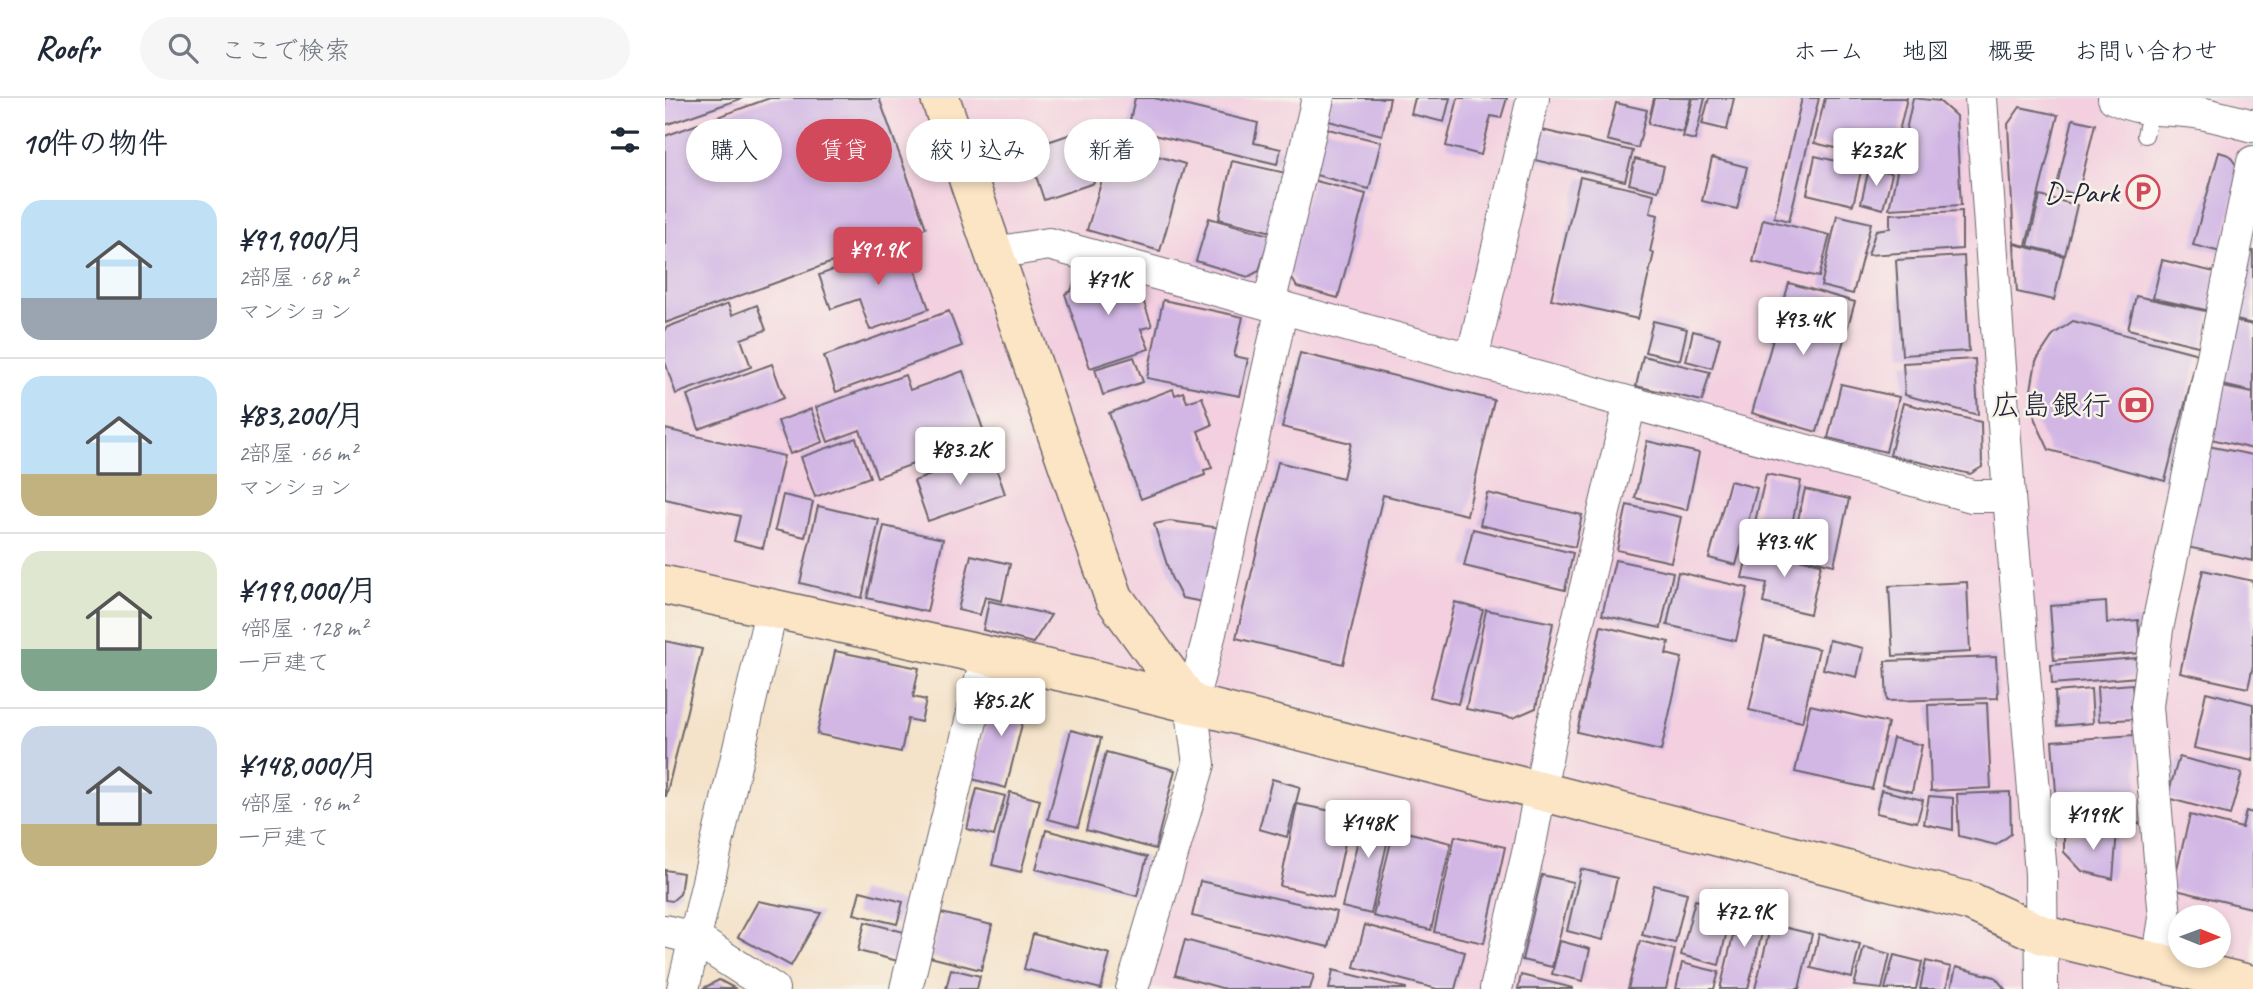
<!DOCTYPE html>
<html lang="ja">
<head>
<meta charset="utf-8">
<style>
  :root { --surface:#fff; --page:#f6f6f7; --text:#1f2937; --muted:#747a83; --line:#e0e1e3; --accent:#d1495b }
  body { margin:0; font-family:Caveat,"Klee One",sans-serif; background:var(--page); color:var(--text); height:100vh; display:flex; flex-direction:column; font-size:26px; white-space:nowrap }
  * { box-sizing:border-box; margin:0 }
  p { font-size:23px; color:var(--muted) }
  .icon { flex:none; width:38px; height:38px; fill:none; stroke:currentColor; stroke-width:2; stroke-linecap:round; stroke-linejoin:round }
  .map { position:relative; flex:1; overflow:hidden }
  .sheet { display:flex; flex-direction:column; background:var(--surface); width:665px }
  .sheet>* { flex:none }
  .guide { position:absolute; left:21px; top:21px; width:665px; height:63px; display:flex; gap:14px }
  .needle { width:46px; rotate:91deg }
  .fabs { position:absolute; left:1503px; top:807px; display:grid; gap:14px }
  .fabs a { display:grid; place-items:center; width:63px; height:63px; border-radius:50%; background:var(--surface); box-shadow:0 4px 10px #0003; font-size:35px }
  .price { position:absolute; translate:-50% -60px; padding:0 16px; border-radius:7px; background:#fff; color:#222; font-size:23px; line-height:46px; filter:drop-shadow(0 2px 4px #0008) }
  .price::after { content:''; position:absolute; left:50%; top:42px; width:21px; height:16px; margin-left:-10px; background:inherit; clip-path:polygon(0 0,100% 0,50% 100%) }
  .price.active { background:var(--accent); color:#fff }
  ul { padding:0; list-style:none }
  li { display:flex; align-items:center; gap:21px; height:175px; padding:0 21px }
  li+li { border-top:2px solid var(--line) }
  li span { display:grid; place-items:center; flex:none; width:196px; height:140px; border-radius:21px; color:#555 }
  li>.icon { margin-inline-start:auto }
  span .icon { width:84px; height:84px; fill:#fffc; stroke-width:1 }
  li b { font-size:30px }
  h2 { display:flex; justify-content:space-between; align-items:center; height:84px; padding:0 21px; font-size:30px }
  .chip { padding:0 24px; border-radius:32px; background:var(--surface); box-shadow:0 4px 10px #0003; font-size:24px; line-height:63px }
  .chip.active { background:var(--accent); color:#fff }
  header { display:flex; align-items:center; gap:42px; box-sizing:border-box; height:98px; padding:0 35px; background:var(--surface); border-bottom:2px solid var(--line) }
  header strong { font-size:33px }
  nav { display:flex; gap:38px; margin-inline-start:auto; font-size:24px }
  .search { width:490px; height:63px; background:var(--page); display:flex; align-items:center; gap:18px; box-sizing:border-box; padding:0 24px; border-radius:38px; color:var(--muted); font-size:26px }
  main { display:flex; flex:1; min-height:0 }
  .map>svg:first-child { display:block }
  .built { fill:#f3cfdf; fill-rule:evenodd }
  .building { fill:#d2b7e5 }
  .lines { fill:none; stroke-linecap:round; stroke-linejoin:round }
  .lane-casing { stroke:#6c656d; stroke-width:18 }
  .street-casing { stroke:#6c656d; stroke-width:34 }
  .secondary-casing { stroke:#6c656d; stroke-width:41 }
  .lane { stroke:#fff; stroke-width:16 }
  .street { stroke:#fff; stroke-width:32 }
  .secondary { stroke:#fce5c4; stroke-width:38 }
  .labels { text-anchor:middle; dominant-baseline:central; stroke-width:5; stroke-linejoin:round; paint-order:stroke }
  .poi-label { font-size:30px; fill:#22223b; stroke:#f7f3e8; text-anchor:end }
</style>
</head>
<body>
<header>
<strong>Roofr</strong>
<div class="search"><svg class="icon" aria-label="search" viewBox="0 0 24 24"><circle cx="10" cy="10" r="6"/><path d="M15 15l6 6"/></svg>ここで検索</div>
<nav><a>ホーム</a><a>地図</a><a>概要</a><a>お問い合わせ</a></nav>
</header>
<main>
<section class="sheet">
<h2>10件の物件<svg class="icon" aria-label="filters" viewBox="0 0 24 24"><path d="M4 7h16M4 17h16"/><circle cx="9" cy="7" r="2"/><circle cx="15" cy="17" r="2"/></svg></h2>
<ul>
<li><span style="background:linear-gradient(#bfe0f5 70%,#9aa5b1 0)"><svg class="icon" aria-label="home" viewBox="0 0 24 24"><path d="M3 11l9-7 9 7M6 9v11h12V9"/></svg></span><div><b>¥91,900/月</b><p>2部屋 · 68 m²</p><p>マンション</p></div></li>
<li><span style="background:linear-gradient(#bfe0f5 70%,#c2b280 0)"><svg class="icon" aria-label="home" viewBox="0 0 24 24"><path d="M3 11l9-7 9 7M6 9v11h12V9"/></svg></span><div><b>¥83,200/月</b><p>2部屋 · 66 m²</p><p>マンション</p></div></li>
<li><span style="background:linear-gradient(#dfe7d0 70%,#7fa58c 0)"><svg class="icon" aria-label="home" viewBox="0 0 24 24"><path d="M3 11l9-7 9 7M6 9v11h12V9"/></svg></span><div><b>¥199,000/月</b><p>4部屋 · 128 m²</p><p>一戸建て</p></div></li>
<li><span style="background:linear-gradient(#c9d6e8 70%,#c2b280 0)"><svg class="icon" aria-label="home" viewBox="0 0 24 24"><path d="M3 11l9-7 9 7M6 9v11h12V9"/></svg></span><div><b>¥148,000/月</b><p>4部屋 · 96 m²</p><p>一戸建て</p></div></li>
</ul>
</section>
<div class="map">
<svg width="1588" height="891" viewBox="0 0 1588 891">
  <rect width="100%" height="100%" fill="#f7f3e8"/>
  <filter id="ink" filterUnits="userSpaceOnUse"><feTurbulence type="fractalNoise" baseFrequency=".0143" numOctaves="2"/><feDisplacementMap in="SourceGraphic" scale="14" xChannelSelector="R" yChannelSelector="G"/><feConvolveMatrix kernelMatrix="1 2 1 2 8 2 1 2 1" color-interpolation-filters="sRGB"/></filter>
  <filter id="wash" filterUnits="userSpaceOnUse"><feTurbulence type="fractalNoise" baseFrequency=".00686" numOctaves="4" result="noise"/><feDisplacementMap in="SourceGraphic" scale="28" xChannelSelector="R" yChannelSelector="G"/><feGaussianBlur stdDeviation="1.57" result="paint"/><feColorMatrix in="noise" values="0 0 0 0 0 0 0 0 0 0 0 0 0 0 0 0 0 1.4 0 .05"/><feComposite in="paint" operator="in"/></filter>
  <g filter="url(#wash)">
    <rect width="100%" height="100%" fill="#f4e2c9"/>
    <path class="built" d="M 0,0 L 1588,0 L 1588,891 L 475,891 L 546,601 L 0,479 ZM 1516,819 L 1554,819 L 1554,858 L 1516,858 Z"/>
    <g id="blocks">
      <g class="building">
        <path d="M 0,0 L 78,0 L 0,27 Z"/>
        <path d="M 105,0 L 214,0 L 261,130 L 0,225 L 0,38 Z"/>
        <path d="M 470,0 L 489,0 L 593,25 L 589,45 L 616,51 L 612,66 L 463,31 Z"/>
        <path d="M 666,0 L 725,0 L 717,37 L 660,22 Z"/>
        <path d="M 750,0 L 785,0 L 779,24 L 746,16 Z"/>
        <path d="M 793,0 L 842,0 L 836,20 L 826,18 L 816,57 L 781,48 Z"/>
        <path d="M 989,0 L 1026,0 L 1018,34 L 983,26 Z"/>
        <path d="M 1028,0 L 1040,0 L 1030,42 L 1018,39 Z"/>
        <path d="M 1044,0 L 1069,0 L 1062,32 L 1037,26 Z"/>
        <path d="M 1137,0 L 1154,0 L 1124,123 L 1109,119 Z"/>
        <path d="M 1160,0 L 1242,0 L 1227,63 L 1149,45 Z"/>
        <path d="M 1248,0 L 1274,3 L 1291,18 L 1296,107 L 1224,111 Z"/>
        <path d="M 951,5 L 982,12 L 973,50 L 942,42 Z"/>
        <path d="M 1355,9 L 1393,17 L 1361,148 L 1349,145 L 1343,26 Z"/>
        <path d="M 1408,21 L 1430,26 L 1413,97 L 1391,91 Z"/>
        <path d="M 659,30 L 716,44 L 704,91 L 647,76 Z"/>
        <path d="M 877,32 L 968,53 L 960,83 L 870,62 Z"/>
        <path d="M 412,34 L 429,85 L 379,102 L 362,51 Z"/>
        <path d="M 448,45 L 520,66 L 495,153 L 422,132 Z"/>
        <path d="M 1554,54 L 1564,57 L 1574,71 L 1556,154 L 1528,147 Z"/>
        <path d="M 1150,58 L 1197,69 L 1188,107 L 1142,96 Z"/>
        <path d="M 1047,60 L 1082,69 L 1072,111 L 1037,103 Z"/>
        <path d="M 970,61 L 999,68 L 993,93 L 964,86 Z"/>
        <path d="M 567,63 L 621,75 L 607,134 L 554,121 Z"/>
        <path d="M 1204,70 L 1227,76 L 1218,111 L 1196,105 Z"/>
        <path d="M 915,79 L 989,96 L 985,115 L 993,117 L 985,154 L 989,155 L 973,221 L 886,201 Z"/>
        <path d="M 647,82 L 701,96 L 673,200 L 632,189 L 623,174 Z"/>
        <path d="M 1375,98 L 1412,107 L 1400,157 L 1363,148 Z"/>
        <path d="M 1297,113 L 1297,151 L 1203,157 L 1211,132 L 1225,130 L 1225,116 Z"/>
        <path d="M 1172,117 L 1206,125 L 1188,196 L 1156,188 Z"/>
        <path d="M 544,120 L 605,137 L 594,173 L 583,179 L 531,163 Z"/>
        <path d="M 1098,121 L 1165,137 L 1154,179 L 1088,164 Z"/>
        <path d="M 241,146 L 264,211 L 205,232 L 194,201 L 166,211 L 154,177 Z"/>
        <path d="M 1349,146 L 1399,158 L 1389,202 L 1352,194 Z"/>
        <path d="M 1581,151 L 1588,153 L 1588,226 L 1567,221 Z"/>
        <path d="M 1299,158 L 1304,253 L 1237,257 L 1231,162 Z"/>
        <path d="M 1497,162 L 1554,175 L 1545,213 L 1488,200 Z"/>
        <path d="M 414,168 L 458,181 L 463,194 L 474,190 L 487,228 L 476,231 L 484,251 L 425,270 L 400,196 L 406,193 L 409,185 L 418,179 Z"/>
        <path d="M 1124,185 L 1190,204 L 1152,334 L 1087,315 Z"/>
        <path d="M 1471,198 L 1545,214 L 1537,249 L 1463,231 Z"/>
        <path d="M 498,202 L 578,219 L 569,258 L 583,261 L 575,298 L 482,280 Z"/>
        <path d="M 63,206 L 67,217 L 92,207 L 101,232 L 76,241 L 86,269 L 11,296 L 0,264 L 0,230 Z"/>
        <path d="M 284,213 L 297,248 L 171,294 L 159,258 Z"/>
        <path d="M 1566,222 L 1588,227 L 1588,294 L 1553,286 Z"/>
        <path d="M 988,223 L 1022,231 L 1015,262 L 980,254 Z"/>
        <path d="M 1408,223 L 1533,256 L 1500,383 L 1384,352 L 1370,322 L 1366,292 L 1371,263 L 1389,236 Z"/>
        <path d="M 1028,233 L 1055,240 L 1047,270 L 1021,263 Z"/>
        <path d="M 635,255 L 829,302 L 802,417 L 718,397 L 678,566 L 571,540 L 613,364 L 678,380 L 686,345 L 617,329 Z"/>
        <path d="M 978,258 L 1045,274 L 1037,303 L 971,288 Z"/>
        <path d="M 469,259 L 478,284 L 438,297 L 430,271 Z"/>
        <path d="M 1310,261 L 1313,317 L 1240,297 L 1238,265 Z"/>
        <path d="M 107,266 L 119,300 L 34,331 L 22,297 Z"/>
        <path d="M 298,273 L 321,340 L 212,379 L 195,332 L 163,344 L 151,309 L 240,277 L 245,292 Z"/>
        <path d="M 1176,286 L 1234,299 L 1221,354 L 1163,340 Z"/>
        <path d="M 1553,288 L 1588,295 L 1588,351 L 1542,340 Z"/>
        <path d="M 508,291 L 510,297 L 518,294 L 522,304 L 537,299 L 547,327 L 533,333 L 547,370 L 539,372 L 540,377 L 476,401 L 444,315 Z"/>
        <path d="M 1238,305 L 1316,324 L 1317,369 L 1305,376 L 1225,357 Z"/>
        <path d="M 146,311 L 158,344 L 125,356 L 113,323 Z"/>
        <path d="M 0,331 L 119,358 L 98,450 L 69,443 L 75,418 L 0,401 Z"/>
        <path d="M 191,340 L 205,379 L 150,399 L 136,359 Z"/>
        <path d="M 982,343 L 1034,355 L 1022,412 L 970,400 Z"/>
        <path d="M 1543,348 L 1588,357 L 1588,463 L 1522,449 Z"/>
        <path d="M 326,355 L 340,396 L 263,423 L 249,383 Z"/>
        <path d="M 1101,376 L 1136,383 L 1121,454 L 1085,446 Z"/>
        <path d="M 1065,383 L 1092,390 L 1071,467 L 1044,460 Z"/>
        <path d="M 1140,391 L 1184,401 L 1169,467 L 1125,457 Z"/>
        <path d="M 822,395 L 917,417 L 910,449 L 815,427 Z"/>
        <path d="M 118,397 L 148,404 L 140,439 L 110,432 Z"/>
        <path d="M 962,407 L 1016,419 L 1006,464 L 952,452 Z"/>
        <path d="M 153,408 L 214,422 L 197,500 L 135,485 Z"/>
        <path d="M 505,423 L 556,430 L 544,505 L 517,500 L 506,479 L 489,426 Z"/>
        <path d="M 219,428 L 278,441 L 262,514 L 202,500 Z"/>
        <path d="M 808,431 L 908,455 L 900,492 L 799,468 Z"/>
        <path d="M 1084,450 L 1156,466 L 1145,516 L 1098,505 L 1102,485 L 1077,480 Z"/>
        <path d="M 306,457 L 345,466 L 337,503 L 320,499 L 315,517 L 293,512 Z"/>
        <path d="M 950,462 L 1008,474 L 996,530 L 937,517 Z"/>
        <path d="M 1538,472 L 1588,483 L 1588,568 L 1583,590 L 1515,575 Z"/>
        <path d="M 1013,474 L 1083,490 L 1071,543 L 1002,527 Z"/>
        <path d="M 1302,484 L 1305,554 L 1228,558 L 1224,488 Z"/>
        <path d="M 324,503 L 386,517 L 368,545 L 318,532 Z"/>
        <path d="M 790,504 L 818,512 L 793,606 L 765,599 Z"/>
        <path d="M 1441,504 L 1442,525 L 1473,522 L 1476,555 L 1389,562 L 1385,508 Z"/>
        <path d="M 821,512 L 888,525 L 871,610 L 848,620 L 801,611 Z"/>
        <path d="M 936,528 L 1004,544 L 1001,556 L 1017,560 L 996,653 L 912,634 Z"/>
        <path d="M 1100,539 L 1154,551 L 1137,624 L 1084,612 Z"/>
        <path d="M 1164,542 L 1198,550 L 1192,579 L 1158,571 Z"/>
        <path d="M 0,543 L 37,551 L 1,698 L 0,698 Z"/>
        <path d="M 170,553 L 254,570 L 248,599 L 261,602 L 256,624 L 243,621 L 236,654 L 152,636 Z"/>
        <path d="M 1331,559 L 1333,600 L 1222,603 L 1220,563 Z"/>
        <path d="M 1471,560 L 1473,579 L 1387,586 L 1386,567 Z"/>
        <path d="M 1467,586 L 1470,621 L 1434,623 L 1432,589 Z"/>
        <path d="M 1426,591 L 1428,625 L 1392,628 L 1390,594 Z"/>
        <path d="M 340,592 L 364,598 L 341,690 L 307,681 L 328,598 Z"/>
        <path d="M 1541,594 L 1588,606 L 1588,663 L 1529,650 Z"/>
        <path d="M 1322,605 L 1326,690 L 1266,693 L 1263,607 Z"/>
        <path d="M 1145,607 L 1223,625 L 1207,691 L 1130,674 Z"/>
        <path d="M 406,632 L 436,640 L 413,729 L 383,721 Z"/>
        <path d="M 1469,637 L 1476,725 L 1394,732 L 1387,643 Z"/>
        <path d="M 1228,640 L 1257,647 L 1247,694 L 1217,687 Z"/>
        <path d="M 441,654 L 510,672 L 490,751 L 421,732 Z"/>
        <path d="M 1514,659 L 1577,675 L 1565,717 L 1502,700 Z"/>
        <path d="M 607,681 L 635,689 L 622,739 L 594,731 Z"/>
        <path d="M 312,691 L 340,698 L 329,738 L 302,731 Z"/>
        <path d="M 1216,692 L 1258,702 L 1252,724 L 1211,715 Z"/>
        <path d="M 345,694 L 375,702 L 356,774 L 327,767 Z"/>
        <path d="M 1345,694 L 1346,736 L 1331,747 L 1294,738 L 1292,696 Z"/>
        <path d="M 1264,698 L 1288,700 L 1288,732 L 1259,726 Z"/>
        <path d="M 632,706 L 686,717 L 668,800 L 615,788 Z"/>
        <path d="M 701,708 L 729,715 L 706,816 L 677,809 Z"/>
        <path d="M 1581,713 L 1588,715 L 1588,801 L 1586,810 L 1507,791 L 1525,717 L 1577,730 Z"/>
        <path d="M 729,731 L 786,745 L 766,832 L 708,818 Z"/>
        <path d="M 381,732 L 482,759 L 472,798 L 371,771 Z"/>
        <path d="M 1452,733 L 1448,781 L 1417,773 L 1399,754 L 1399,737 Z"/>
        <path d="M 790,738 L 840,749 L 819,845 L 769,834 Z"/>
        <path d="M 916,771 L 952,780 L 938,842 L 902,833 Z"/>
        <path d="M 0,772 L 18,775 L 15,796 L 7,803 L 0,802 Z"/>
        <path d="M 877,777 L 908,784 L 887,869 L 857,862 Z"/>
        <path d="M 535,783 L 672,814 L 664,849 L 527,818 Z"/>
        <path d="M 989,787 L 1022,795 L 1010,845 L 977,837 Z"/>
        <path d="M 195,793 L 238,804 L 232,826 L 189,816 Z"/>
        <path d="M 1030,802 L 1067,811 L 1054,867 L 1016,857 Z"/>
        <path d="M 93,803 L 156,815 L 126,868 L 73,839 Z"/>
        <path d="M 1075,809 L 1102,815 L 1083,891 L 1055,891 Z"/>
        <path d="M 276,815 L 327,827 L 316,872 L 265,859 Z"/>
        <path d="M 200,824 L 239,834 L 233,863 L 193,853 Z"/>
        <path d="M 1106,826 L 1147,836 L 1134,891 L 1090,891 Z"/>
        <path d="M 700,827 L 800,854 L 790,891 L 772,891 L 689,869 Z"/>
        <path d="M 368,836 L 445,856 L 436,891 L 359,871 Z"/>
        <path d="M 1154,836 L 1195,846 L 1187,880 L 1146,870 Z"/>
        <path d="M 520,842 L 649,877 L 645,891 L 560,891 L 510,877 Z"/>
        <path d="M 895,843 L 925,851 L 918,883 L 887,876 Z"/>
        <path d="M 975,843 L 1010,852 L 1001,891 L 963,891 Z"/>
        <path d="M 1199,849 L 1225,856 L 1217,891 L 1189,888 Z"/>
        <path d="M 1229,857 L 1257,864 L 1251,891 L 1220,891 Z"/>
        <path d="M 1261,863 L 1286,869 L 1281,891 L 1255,891 Z"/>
        <path d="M 1017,865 L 1054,874 L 1049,891 L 1011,891 Z"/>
        <path d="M 1291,869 L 1330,879 L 1340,891 L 1286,891 Z"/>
        <path d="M 286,871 L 315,878 L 312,891 L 281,891 Z"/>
        <path d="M 668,872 L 741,890 L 741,891 L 664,891 Z"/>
        <path d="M 856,877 L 908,890 L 908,891 L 853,891 Z"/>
        <path d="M 54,882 L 71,891 L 37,891 Z"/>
      </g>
    </g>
  </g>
  <g filter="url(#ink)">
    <use href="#blocks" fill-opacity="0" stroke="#6c656d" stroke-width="2"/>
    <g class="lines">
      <defs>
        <path id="lane" d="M 1480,37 L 1486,12"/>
        <g id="street">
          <path d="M 1316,0 L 1344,398 L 1376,776 L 1377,891"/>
          <path d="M 1449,0 C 1478,14 1499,10 1529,14 C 1549,17 1569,23 1588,28"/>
          <path d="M 330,155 L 384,146 L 1307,398 L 1344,398"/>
          <path d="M 604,206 L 653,0"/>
          <path d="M 807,261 L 868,0"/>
          <path d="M 0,833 L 29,840 L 108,891"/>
          <path d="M 1493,864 L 1500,820 L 1482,608 L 1492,531 L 1588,64"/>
          <path d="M 18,891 L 107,509"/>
          <path d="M 241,891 L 322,557"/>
          <path d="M 467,891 L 534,666 L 526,606 L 545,535 L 617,209"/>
          <path d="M 831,891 L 864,751 L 886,636 L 965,305"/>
        </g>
        <g id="secondary">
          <path d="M 275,0 L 449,500 L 526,606"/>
          <path d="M 0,487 L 420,579 L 875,693 L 1306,804 L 1378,837 L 1588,887"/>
        </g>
      </defs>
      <use href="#lane" class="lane-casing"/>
      <use href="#street" class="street-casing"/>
      <use href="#secondary" class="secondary-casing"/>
      <use href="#lane" class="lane"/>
      <use href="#street" class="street"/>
      <use href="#secondary" class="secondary"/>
    </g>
  </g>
  <defs>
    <symbol id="parking-ring" viewBox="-11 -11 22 22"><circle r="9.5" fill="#f7f3e8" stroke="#d1495b" stroke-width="1.5"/><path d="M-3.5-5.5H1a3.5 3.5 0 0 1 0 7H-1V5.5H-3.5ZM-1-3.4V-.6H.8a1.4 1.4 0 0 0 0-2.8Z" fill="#d1495b"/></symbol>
    <symbol id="bank-ring" viewBox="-11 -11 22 22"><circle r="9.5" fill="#f7f3e8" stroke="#d1495b" stroke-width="1.5"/><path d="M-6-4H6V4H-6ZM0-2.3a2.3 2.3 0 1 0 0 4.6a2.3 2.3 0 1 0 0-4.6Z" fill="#d1495b"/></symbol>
  </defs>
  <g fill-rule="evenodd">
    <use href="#parking-ring" x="1459" y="75" width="38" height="38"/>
    <use href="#bank-ring" x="1452" y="288" width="38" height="38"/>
  </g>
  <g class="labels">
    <g class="poi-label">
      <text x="1454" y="94">D-Park</text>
      <text x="1446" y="307">広島銀行</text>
    </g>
  </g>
</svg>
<div class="fabs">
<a><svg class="needle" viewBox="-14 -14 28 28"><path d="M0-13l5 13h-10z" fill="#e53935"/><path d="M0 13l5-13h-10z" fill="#747a83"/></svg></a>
</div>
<b class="price" style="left:1211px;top:90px">¥232K</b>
<b class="price active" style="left:213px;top:189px">¥91.9K</b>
<b class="price" style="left:443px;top:219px">¥71K</b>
<b class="price" style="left:1138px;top:259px">¥93.4K</b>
<b class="price" style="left:295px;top:389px">¥83.2K</b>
<b class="price" style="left:1119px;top:481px">¥93.4K</b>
<b class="price" style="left:336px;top:640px">¥85.2K</b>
<b class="price" style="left:1428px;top:754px">¥199K</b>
<b class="price" style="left:703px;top:762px">¥148K</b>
<b class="price" style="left:1079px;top:851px">¥72.9K</b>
<div class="guide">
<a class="chip">購入</a>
<a class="chip active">賃貸</a>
<a class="chip">絞り込み</a>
<a class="chip">新着</a>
</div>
</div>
</main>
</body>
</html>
